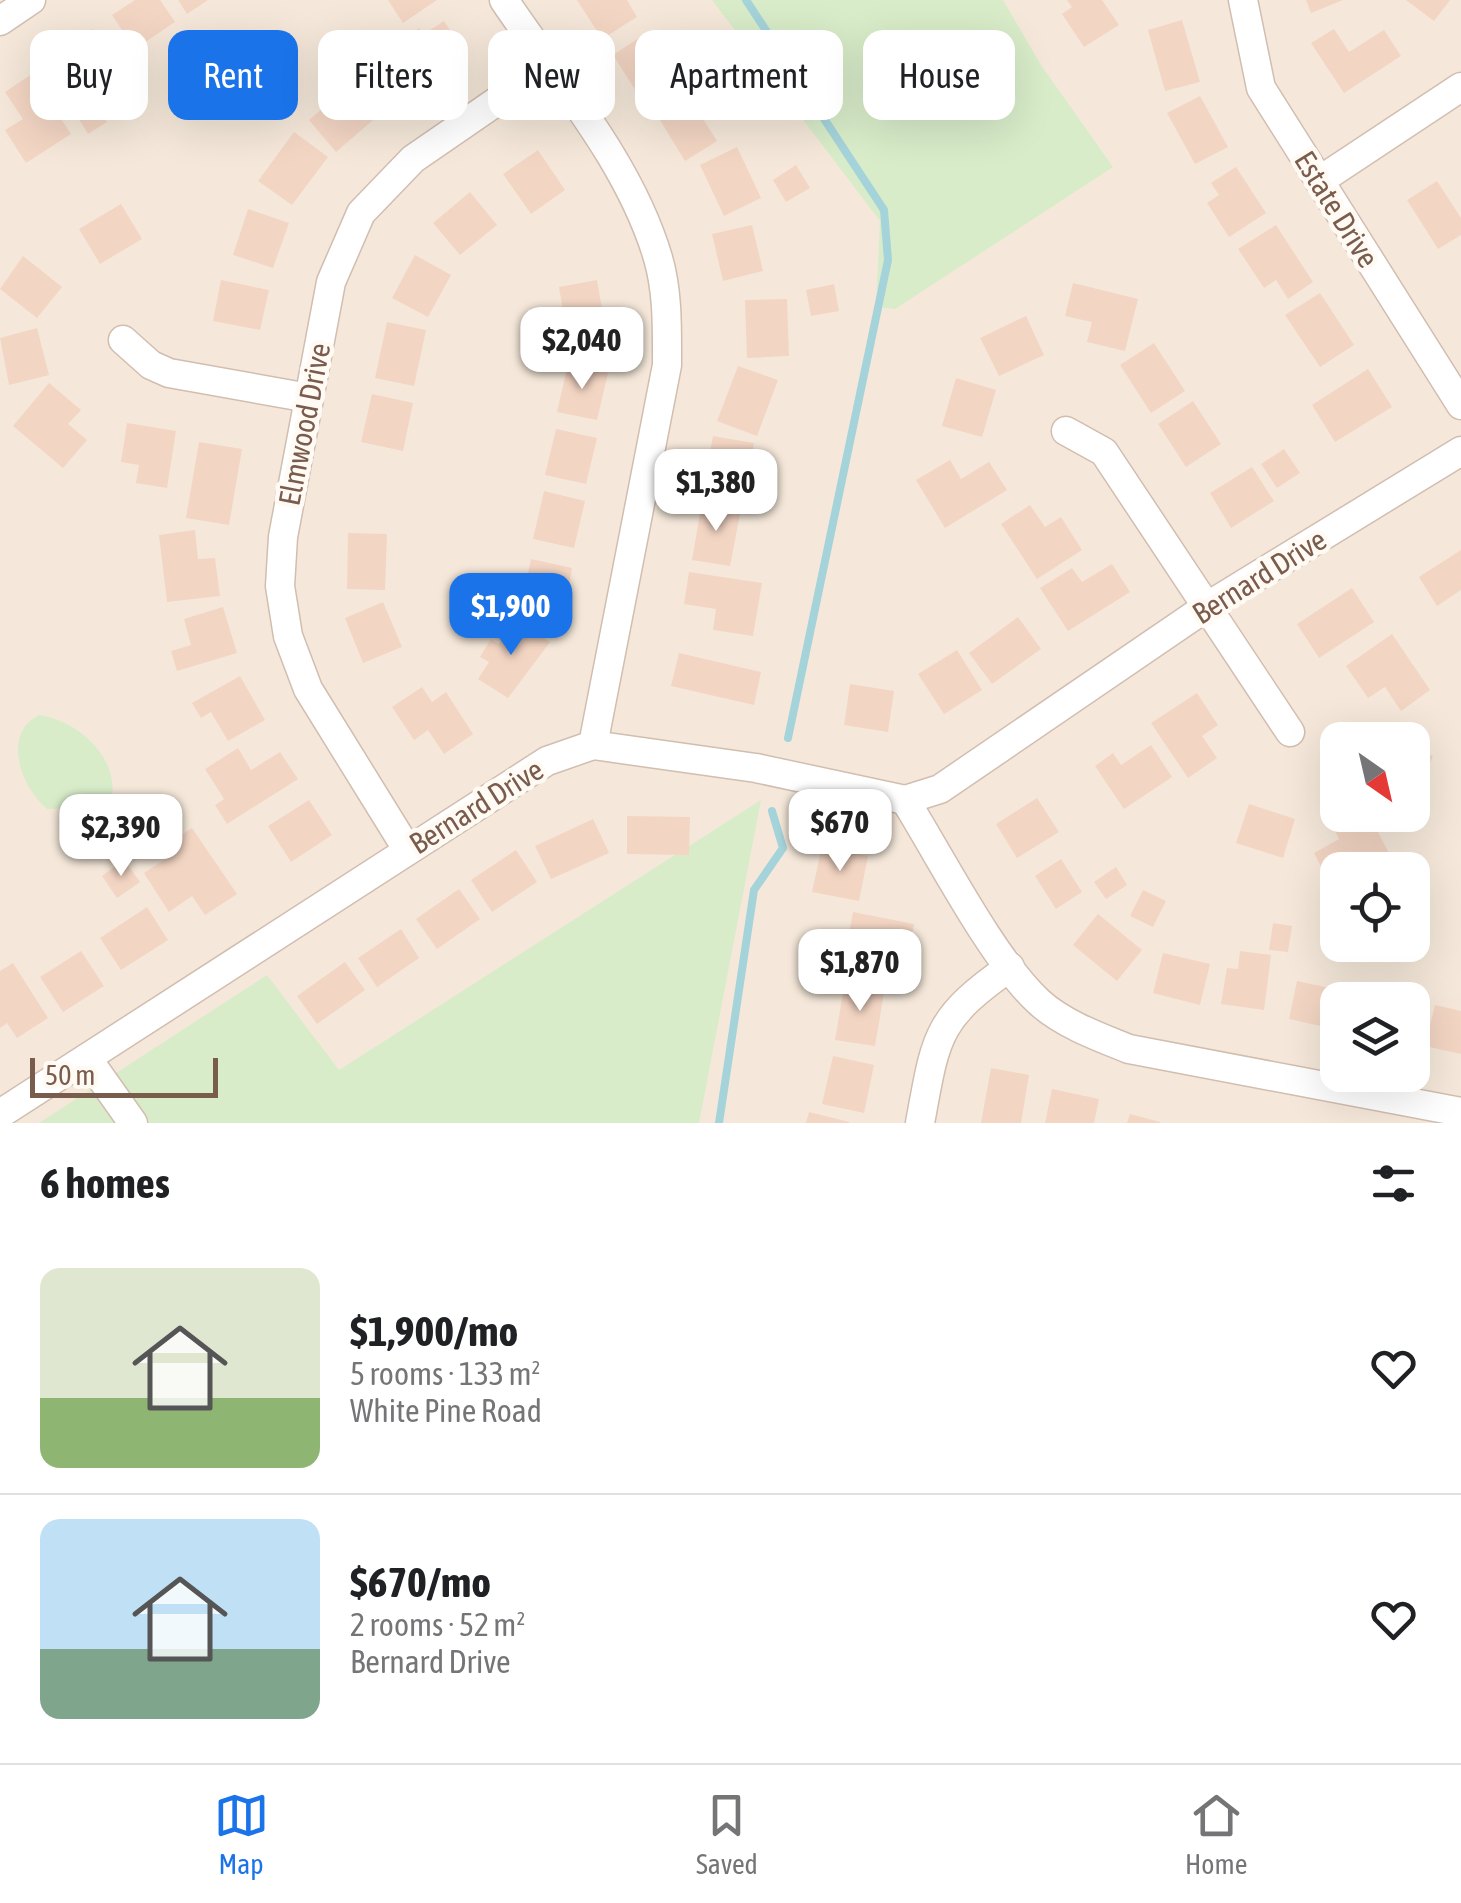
<!DOCTYPE html>
<html lang="en">
<head>
<meta charset="utf-8">
<style>
  :root { --surface:#fff; --page:#f2f2f2; --text:#202124; --muted:#757577; --line:#e0e0e0; --accent:#1a73e8 }
  body { margin:0; font-family:"Asap Condensed",sans-serif; background:var(--page); color:var(--text); height:100vh; display:flex; flex-direction:column; font-size:38px; white-space:nowrap }
  * { box-sizing:border-box; margin:0 }
  p { font-size:32px; color:var(--muted) }
  .icon { flex:none; width:55px; height:55px; fill:none; stroke:currentColor; stroke-width:2; stroke-linecap:round; stroke-linejoin:round }
  .map { position:relative; height:1123px; overflow:hidden }
  .details { display:flex; flex-direction:column; background:var(--surface); flex:1 }
  .details>* { flex:none }
  .hud { position:absolute; left:30px; top:30px; width:1402px; height:90px; display:flex; gap:20px }
  .needle { width:65px; rotate:146deg }
  .tools { position:absolute; left:1320px; top:722px; display:grid; gap:20px }
  .tools a { display:grid; place-items:center; width:110px; height:110px; border-radius:20px; background:var(--surface); box-shadow:0 10px 40px #0002; font-size:50px }
  .scale { position:absolute; left:30px; bottom:25px; width:188px; box-sizing:border-box; padding-left:10px; border:5px solid #7a5c4d; border-top:0; font-size:28px; line-height:35px; white-space:nowrap; color:#7a5c4d; -webkit-text-stroke:8px #fffaf3; paint-order:stroke }
  .price { position:absolute; translate:-50% -85px; padding:0 22px; border-radius:20px; background:#fff; color:#222; font-size:32px; line-height:65px; filter:drop-shadow(0 2px 5px #0008) }
  .price::after { content:''; position:absolute; left:50%; top:60px; width:30px; height:22px; margin-left:-15px; background:inherit; clip-path:polygon(0 0,100% 0,50% 100%) }
  .price.selected { background:var(--accent); color:#fff }
  ul { padding:0; list-style:none }
  li { display:flex; align-items:center; gap:30px; height:250px; padding:0 40px }
  li+li { border-top:2px solid var(--line) }
  li span { display:grid; place-items:center; flex:none; width:280px; height:200px; border-radius:20px; color:#555 }
  li>.icon { margin-inline-start:auto }
  span .icon { width:120px; height:120px; fill:#fffc; stroke-width:1 }
  li b { font-size:42px }
  h2 { display:flex; justify-content:space-between; align-items:center; height:120px; padding:0 40px; font-size:42px }
  .chip { padding:0 35px; border-radius:20px; background:var(--surface); box-shadow:0 10px 40px #0002; font-size:35px; line-height:90px }
  .chip.selected { background:var(--accent); color:#fff }
  .menu { display:flex; justify-content:space-around; align-items:center; height:140px; border-top:2px solid var(--line); background:var(--surface); font-size:28px; color:var(--muted) }
  .menu a { display:grid; justify-items:center; gap:5px }
  .menu .selected { color:var(--accent) }
  .map>svg:first-child { display:block }
  .residential { fill:#f5e8da; fill-rule:evenodd }
  .green { fill:#d8ecc9 }
  .lines { fill:none; stroke-linecap:round; stroke-linejoin:round }
  .stream { stroke:#a5d3da; stroke-width:8 }
  .building { fill:#f3d5c3 }
  .minor-casing { stroke:#d1beb0; stroke-width:31 }
  .minor { stroke:#fff; stroke-width:28 }
  .labels { text-anchor:middle; dominant-baseline:central; stroke-width:9; stroke-linejoin:round; paint-order:stroke }
  .street-label { font-size:30px; fill:#7a5c4d; stroke:#fffaf3 }
</style>
</head>
<body>
<div class="map">
<svg width="1461" height="1123" viewBox="0 0 1461 1123">
  <rect width="100%" height="100%" fill="#fdf6ec"/>
  <path class="residential" d="M 0,0 L 1461,0 L 1461,1123 L 0,1123 ZM 1338,740 L 1412,740 L 1412,815 L 1338,815 ZM 1338,870 L 1412,870 L 1412,945 L 1338,945 ZM 1338,1000 L 1412,1000 L 1412,1075 L 1338,1075 Z"/>
  <g class="green">
    <path d="M 712,0 L 1003,0 L 1041,65 L 1113,167 L 895,309 L 876,307 L 880,221 Z"/>
    <path d="M 39,715 C 76,720 118,756 112,796 L 81,808 L 47,809 C 21,787 1,734 39,715 Z"/>
    <path d="M 761,800 L 699,1123 L 39,1123 L 267,975 L 339,1070 Z"/>
  </g>
  <g class="lines">
    <g class="stream">
      <path d="M 746,0 L 884,210 L 888,260 L 788,738"/>
      <path d="M 719,1123 L 754,890 L 783,848 L 772,811"/>
    </g>
  </g>
  <g class="building">
    <path d="M 135,0 L 160,0 L 175,22 L 135,49 L 112,15 Z"/>
    <path d="M 178,0 L 208,0 L 187,14 Z"/>
    <path d="M 388,0 L 437,0 L 403,23 Z"/>
    <path d="M 577,0 L 627,0 L 637,17 L 602,39 Z"/>
    <path d="M 1067,0 L 1102,0 L 1119,25 L 1084,47 L 1062,14 L 1072,7 Z"/>
    <path d="M 1306,0 L 1343,0 L 1311,13 Z"/>
    <path d="M 1406,0 L 1450,0 L 1434,21 Z"/>
    <path d="M 1182,20 L 1200,82 L 1165,91 L 1148,30 Z"/>
    <path d="M 444,21 L 467,56 L 426,82 L 399,41 L 419,28 L 424,34 Z"/>
    <path d="M 92,29 L 114,61 L 67,95 L 44,62 Z"/>
    <path d="M 1334,29 L 1349,52 L 1384,30 L 1401,56 L 1344,93 L 1311,43 Z"/>
    <path d="M 645,34 L 672,75 L 639,96 L 613,55 Z"/>
    <path d="M 32,74 L 71,134 L 26,163 L 5,130 L 23,119 L 5,92 Z"/>
    <path d="M 346,88 L 373,120 L 336,152 L 309,120 Z"/>
    <path d="M 1200,96 L 1228,147 L 1195,164 L 1167,113 Z"/>
    <path d="M 691,100 L 717,141 L 685,161 L 660,120 Z"/>
    <path d="M 96,104 L 107,122 L 88,134 L 77,116 Z"/>
    <path d="M 294,132 L 328,157 L 292,205 L 258,181 Z"/>
    <path d="M 737,147 L 761,198 L 724,216 L 700,165 Z"/>
    <path d="M 538,150 L 565,190 L 531,214 L 503,174 Z"/>
    <path d="M 796,165 L 810,188 L 786,202 L 773,180 Z"/>
    <path d="M 1236,167 L 1266,213 L 1229,237 L 1207,203 L 1219,195 L 1211,183 Z"/>
    <path d="M 1437,181 L 1461,218 L 1461,235 L 1438,249 L 1407,200 Z"/>
    <path d="M 470,192 L 497,225 L 460,255 L 433,223 Z"/>
    <path d="M 121,204 L 142,239 L 100,264 L 79,229 Z"/>
    <path d="M 248,209 L 289,223 L 273,268 L 233,255 Z"/>
    <path d="M 752,225 L 763,271 L 723,281 L 712,234 Z"/>
    <path d="M 1276,225 L 1313,282 L 1288,299 L 1276,280 L 1264,288 L 1238,249 Z"/>
    <path d="M 415,255 L 451,275 L 428,317 L 392,298 Z"/>
    <path d="M 23,256 L 62,287 L 37,318 L 0,289 Z"/>
    <path d="M 221,280 L 269,290 L 260,330 L 213,321 Z"/>
    <path d="M 597,280 L 607,338 L 569,345 L 559,287 Z"/>
    <path d="M 1073,283 L 1138,299 L 1125,351 L 1087,342 L 1092,322 L 1065,316 Z"/>
    <path d="M 834,284 L 839,311 L 811,316 L 806,290 Z"/>
    <path d="M 1320,293 L 1354,345 L 1320,367 L 1285,315 Z"/>
    <path d="M 787,299 L 789,356 L 747,358 L 745,300 Z"/>
    <path d="M 1026,316 L 1044,355 L 999,376 L 980,338 Z"/>
    <path d="M 387,322 L 426,330 L 414,386 L 375,378 Z"/>
    <path d="M 37,328 L 49,375 L 9,385 L 0,338 Z"/>
    <path d="M 1154,343 L 1185,391 L 1151,413 L 1120,365 Z"/>
    <path d="M 568,364 L 608,373 L 597,420 L 557,412 Z"/>
    <path d="M 738,366 L 778,380 L 757,436 L 717,421 Z"/>
    <path d="M 1368,369 L 1392,407 L 1335,442 L 1312,405 Z"/>
    <path d="M 956,378 L 996,390 L 982,437 L 942,426 Z"/>
    <path d="M 49,383 L 81,410 L 68,424 L 87,440 L 63,468 L 13,426 Z"/>
    <path d="M 372,394 L 413,403 L 403,451 L 361,442 Z"/>
    <path d="M 1193,401 L 1221,444 L 1186,467 L 1158,424 Z"/>
    <path d="M 127,423 L 176,431 L 167,488 L 136,483 L 139,465 L 121,462 Z"/>
    <path d="M 556,429 L 597,438 L 586,484 L 545,475 Z"/>
    <path d="M 713,436 L 754,443 L 745,490 L 704,483 Z"/>
    <path d="M 199,442 L 242,449 L 229,525 L 186,518 Z"/>
    <path d="M 1284,449 L 1300,473 L 1277,488 L 1261,464 Z"/>
    <path d="M 950,460 L 961,479 L 989,462 L 1007,490 L 945,528 L 916,480 Z"/>
    <path d="M 1252,467 L 1274,501 L 1231,528 L 1210,493 Z"/>
    <path d="M 544,491 L 585,501 L 574,548 L 533,539 Z"/>
    <path d="M 702,502 L 741,509 L 730,566 L 692,560 Z"/>
    <path d="M 1030,505 L 1045,527 L 1061,517 L 1082,550 L 1037,579 L 1001,524 Z"/>
    <path d="M 195,530 L 198,559 L 215,558 L 220,596 L 167,602 L 159,535 Z"/>
    <path d="M 348,533 L 387,534 L 385,590 L 347,589 Z"/>
    <path d="M 1461,550 L 1461,590 L 1437,606 L 1419,577 Z"/>
    <path d="M 531,559 L 572,568 L 563,616 L 521,608 Z"/>
    <path d="M 1112,564 L 1130,592 L 1068,631 L 1040,588 L 1072,568 L 1082,582 Z"/>
    <path d="M 689,572 L 762,583 L 753,636 L 713,630 L 716,609 L 684,604 Z"/>
    <path d="M 1352,588 L 1374,622 L 1319,658 L 1297,624 Z"/>
    <path d="M 383,602 L 402,647 L 363,663 L 345,618 Z"/>
    <path d="M 223,607 L 237,653 L 177,671 L 171,651 L 191,645 L 184,619 Z"/>
    <path d="M 1018,617 L 1041,649 L 992,684 L 969,653 Z"/>
    <path d="M 514,620 L 550,642 L 508,698 L 478,679 L 489,662 L 480,657 L 491,639 L 499,644 Z"/>
    <path d="M 1392,634 L 1430,690 L 1401,711 L 1385,687 L 1368,698 L 1346,666 Z"/>
    <path d="M 957,650 L 982,690 L 944,714 L 918,674 Z"/>
    <path d="M 679,653 L 761,672 L 754,705 L 671,686 Z"/>
    <path d="M 240,676 L 265,720 L 228,741 L 211,712 L 201,718 L 192,703 Z"/>
    <path d="M 850,684 L 894,691 L 888,732 L 844,725 Z"/>
    <path d="M 422,687 L 432,702 L 446,692 L 473,734 L 444,754 L 428,730 L 414,740 L 392,707 Z"/>
    <path d="M 1197,693 L 1218,725 L 1202,736 L 1217,758 L 1188,778 L 1151,723 Z"/>
    <path d="M 1151,745 L 1172,777 L 1124,809 L 1095,766 L 1113,753 L 1121,765 Z"/>
    <path d="M 1412,747 L 1433,756 L 1412,803 Z"/>
    <path d="M 238,748 L 251,770 L 280,752 L 298,779 L 227,824 L 215,805 L 224,799 L 205,769 Z"/>
    <path d="M 1037,798 L 1059,832 L 1017,858 L 996,824 Z"/>
    <path d="M 309,800 L 332,835 L 291,862 L 268,826 Z"/>
    <path d="M 1249,804 L 1295,819 L 1283,858 L 1236,843 Z"/>
    <path d="M 1346,815 L 1369,815 L 1389,853 L 1356,870 L 1338,870 L 1338,880 L 1330,884 L 1314,853 L 1339,839 L 1331,823 Z"/>
    <path d="M 627,816 L 690,817 L 689,855 L 627,854 Z"/>
    <path d="M 593,819 L 609,853 L 551,879 L 535,846 Z"/>
    <path d="M 192,828 L 237,894 L 205,915 L 192,896 L 169,912 L 144,873 L 176,852 L 170,843 Z"/>
    <path d="M 822,846 L 868,856 L 859,901 L 812,892 Z"/>
    <path d="M 516,850 L 537,882 L 492,912 L 471,880 Z"/>
    <path d="M 1061,859 L 1082,892 L 1056,909 L 1035,876 Z"/>
    <path d="M 124,860 L 140,882 L 117,898 L 102,876 Z"/>
    <path d="M 1116,867 L 1127,885 L 1106,899 L 1094,882 Z"/>
    <path d="M 459,889 L 480,919 L 437,949 L 416,919 Z"/>
    <path d="M 1143,890 L 1166,901 L 1153,927 L 1130,916 Z"/>
    <path d="M 147,907 L 168,940 L 121,970 L 100,938 Z"/>
    <path d="M 853,912 L 914,924 L 903,979 L 880,975 L 883,956 L 846,950 Z"/>
    <path d="M 1098,914 L 1142,950 L 1117,981 L 1073,945 Z"/>
    <path d="M 1273,923 L 1292,926 L 1288,952 L 1269,950 Z"/>
    <path d="M 401,929 L 419,958 L 377,987 L 358,958 Z"/>
    <path d="M 81,951 L 104,986 L 63,1012 L 40,977 Z"/>
    <path d="M 1240,951 L 1271,955 L 1264,1010 L 1221,1004 L 1227,968 L 1238,969 Z"/>
    <path d="M 1163,953 L 1210,964 L 1200,1005 L 1153,993 Z"/>
    <path d="M 345,962 L 365,990 L 317,1024 L 297,996 Z"/>
    <path d="M 13,963 L 48,1018 L 17,1038 L 7,1023 L 0,1028 L 0,971 Z"/>
    <path d="M 845,981 L 885,987 L 875,1046 L 835,1040 Z"/>
    <path d="M 1297,981 L 1348,992 L 1346,1000 L 1338,1000 L 1338,1030 L 1289,1019 Z"/>
    <path d="M 1360,990 L 1406,998 L 1406,1000 L 1359,1000 Z"/>
    <path d="M 1435,1005 L 1461,1011 L 1461,1054 L 1425,1046 Z"/>
    <path d="M 833,1056 L 874,1065 L 864,1113 L 822,1104 Z"/>
    <path d="M 991,1068 L 1029,1075 L 1021,1123 L 981,1123 Z"/>
    <path d="M 1052,1089 L 1099,1099 L 1094,1123 L 1045,1123 Z"/>
    <path d="M 809,1112 L 849,1122 L 849,1123 L 806,1123 Z"/>
    <path d="M 1130,1114 L 1160,1122 L 1160,1123 L 1127,1123 Z"/>
  </g>
  <g class="lines">
    <defs>
      <g id="minor">
        <path d="M 504,0 C 559,82 630,163 658,258 C 668,292 667,329 667,365 L 593,745"/>
        <path d="M 1243,0 L 1261,88 L 1461,405"/>
        <path d="M 0,21 L 31,0"/>
        <path d="M 1319,181 L 1461,87"/>
        <path d="M 123,340 L 151,365 L 169,373 L 309,398"/>
        <path d="M 1066,431 L 1104,452 L 1290,732"/>
        <path d="M 905,800 C 940,856 993,960 1039,1002 C 1063,1024 1099,1037 1129,1049 L 1461,1112"/>
        <path d="M 407,849 L 308,689 L 288,636 L 280,586 L 283,537 L 331,282 L 361,213 L 413,159 L 548,66"/>
        <path d="M 87,1058 L 133,1123"/>
        <path d="M 0,1114 L 547,761 L 593,745 L 756,768 L 905,800 L 940,789 L 1208,606 L 1461,451"/>
        <path d="M 920,1123 C 936,1037 935,1019 1010,967"/>
      </g>
    </defs>
    <use href="#minor" class="minor-casing"/>
    <use href="#minor" class="minor"/>
  </g>
  <g class="labels">
    <g class="street-label">
      <text transform="translate(1337 209) rotate(58)">Estate Drive</text>
      <text transform="translate(304 424) rotate(-79)">Elmwood Drive</text>
      <text transform="translate(1259 576) rotate(-32)">Bernard Drive</text>
      <text transform="translate(476 806) rotate(-32)">Bernard Drive</text>
    </g>
  </g>
</svg>
<div class="tools">
<a><svg class="needle" viewBox="-14 -14 28 28"><path d="M0-13l5 13h-10z" fill="#e53935"/><path d="M0 13l5-13h-10z" fill="#757577"/></svg></a>
<a><svg class="icon" aria-label="locate" viewBox="0 0 24 24"><circle cx="12" cy="12" r="6"/><path d="M12 2v4M12 18v4M2 12h4M18 12h4"/></svg></a>
<a><svg class="icon" aria-label="layers" viewBox="0 0 24 24"><path d="M12 4l9 5-9 5-9-5zM3 14l9 5 9-5"/></svg></a>
</div>
<div class="scale">50 m</div>
<b class="price" style="left:582px;top:392px">$2,040</b>
<b class="price" style="left:716px;top:534px">$1,380</b>
<b class="price selected" style="left:511px;top:658px">$1,900</b>
<b class="price" style="left:840px;top:874px">$670</b>
<b class="price" style="left:121px;top:879px">$2,390</b>
<b class="price" style="left:860px;top:1014px">$1,870</b>
<div class="hud">
<a class="chip">Buy</a>
<a class="chip selected">Rent</a>
<a class="chip">Filters</a>
<a class="chip">New</a>
<a class="chip">Apartment</a>
<a class="chip">House</a>
</div>
</div>
<section class="details">
<h2>6 homes<svg class="icon" aria-label="filters" viewBox="0 0 24 24"><path d="M4 7h16M4 17h16"/><circle cx="9" cy="7" r="2"/><circle cx="15" cy="17" r="2"/></svg></h2>
<ul>
<li><span style="background:linear-gradient(#dfe7d0 65%,#8fb573 0)"><svg class="icon" aria-label="home" viewBox="0 0 24 24"><path d="M3 11l9-7 9 7M6 9v11h12V9"/></svg></span><div><b>$1,900/mo</b><p>5 rooms · 133 m²</p><p>White Pine Road</p></div><svg class="icon" aria-label="heart" viewBox="0 0 24 24"><path d="M12 20l-8-8c-3-5 5-10 8-4 3-6 11-1 8 4z"/></svg></li>
<li><span style="background:linear-gradient(#bfe0f5 65%,#7fa58c 0)"><svg class="icon" aria-label="home" viewBox="0 0 24 24"><path d="M3 11l9-7 9 7M6 9v11h12V9"/></svg></span><div><b>$670/mo</b><p>2 rooms · 52 m²</p><p>Bernard Drive</p></div><svg class="icon" aria-label="heart" viewBox="0 0 24 24"><path d="M12 20l-8-8c-3-5 5-10 8-4 3-6 11-1 8 4z"/></svg></li>
</ul>
</section>
<nav class="menu">
<a class="selected"><svg class="icon" aria-label="map" viewBox="0 0 24 24"><path d="M3 6l6-2 6 2 6-2v14l-6 2-6-2-6 2zM9 4v14M15 6v14"/></svg>Map</a>
<a><svg class="icon" aria-label="saved" viewBox="0 0 24 24"><path d="M7 4h10v16l-5-4-5 4z"/></svg>Saved</a>
<a><svg class="icon" aria-label="home" viewBox="0 0 24 24"><path d="M3 11l9-7 9 7M6 9v11h12V9"/></svg>Home</a>
</nav>
</body>
</html>
